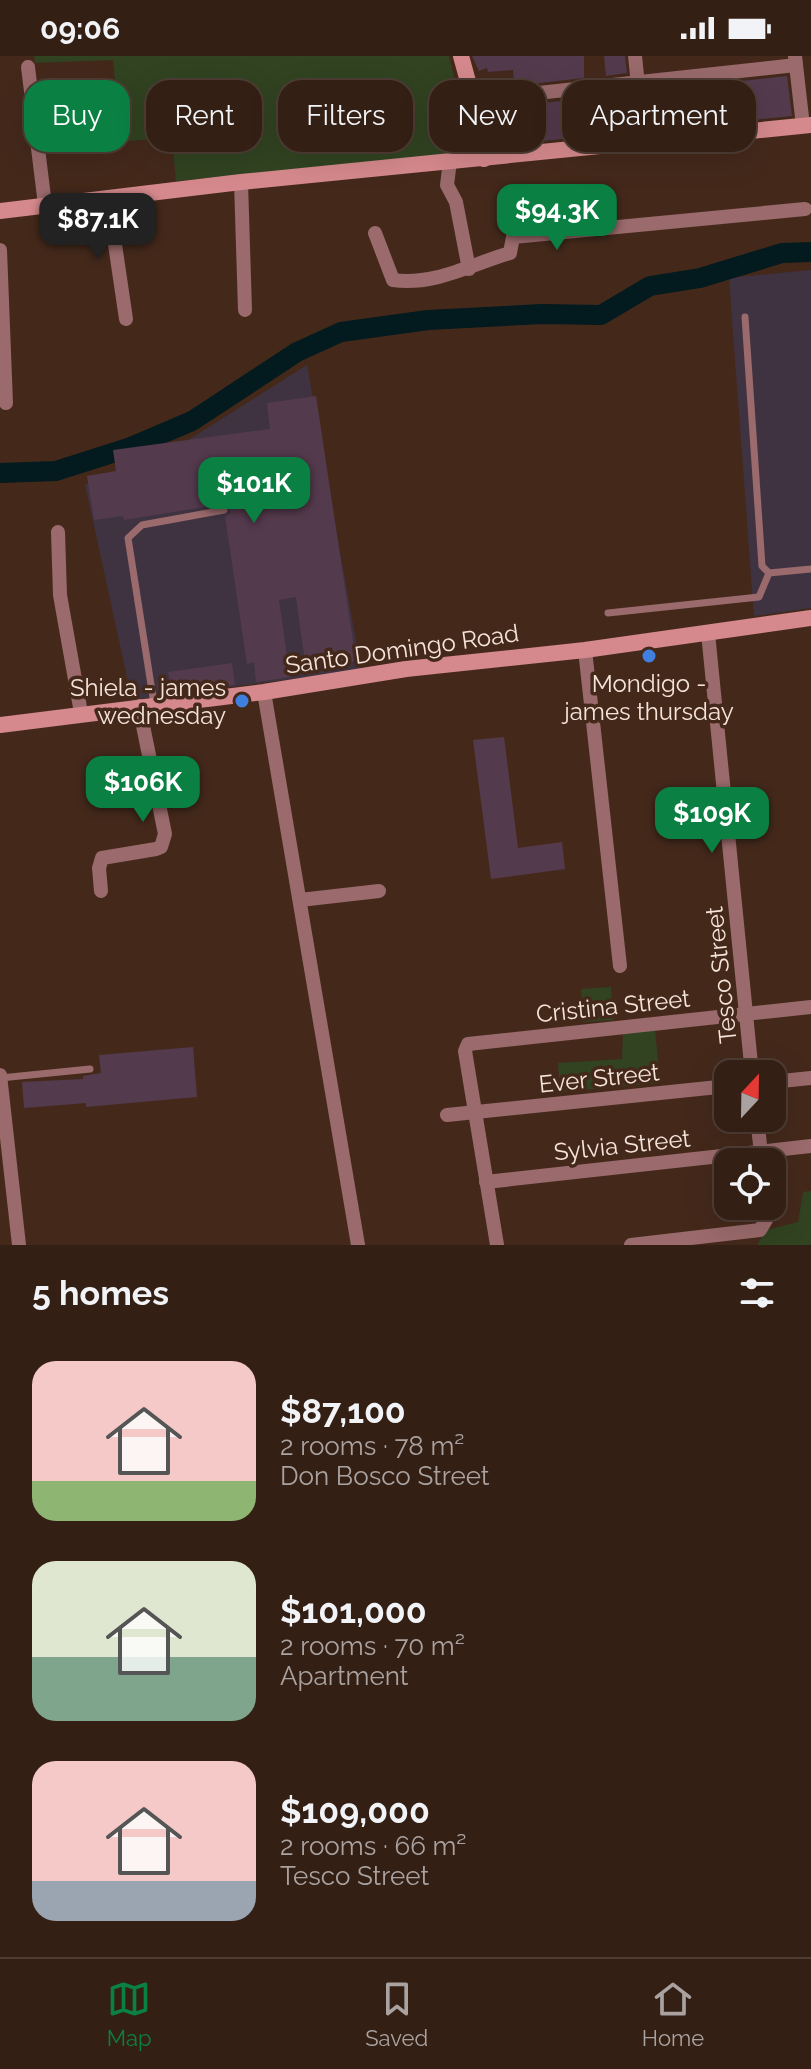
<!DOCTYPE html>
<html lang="en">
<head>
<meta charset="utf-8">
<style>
  :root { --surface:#331f14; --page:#3b271d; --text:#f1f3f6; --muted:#a9a2a0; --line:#4e3d34; --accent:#0b8043 }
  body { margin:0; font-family:Raleway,sans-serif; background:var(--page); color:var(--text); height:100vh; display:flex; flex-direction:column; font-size:30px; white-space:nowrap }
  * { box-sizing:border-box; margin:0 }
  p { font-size:26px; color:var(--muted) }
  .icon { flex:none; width:44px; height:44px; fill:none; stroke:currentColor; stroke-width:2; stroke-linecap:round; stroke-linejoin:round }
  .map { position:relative; height:1189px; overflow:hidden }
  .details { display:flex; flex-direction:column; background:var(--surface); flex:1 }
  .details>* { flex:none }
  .top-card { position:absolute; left:24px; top:24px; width:764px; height:72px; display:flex; gap:16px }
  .needle { width:52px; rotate:22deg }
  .tools { position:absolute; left:714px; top:1004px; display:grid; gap:16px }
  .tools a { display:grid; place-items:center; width:72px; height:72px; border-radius:16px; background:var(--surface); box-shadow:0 8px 32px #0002,0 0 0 2px var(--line); font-size:40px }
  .price { position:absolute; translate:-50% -68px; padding:0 18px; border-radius:16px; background:var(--accent); color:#fff; font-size:26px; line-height:52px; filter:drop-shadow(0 2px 4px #0008) }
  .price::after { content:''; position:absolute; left:50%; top:48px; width:24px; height:18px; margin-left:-12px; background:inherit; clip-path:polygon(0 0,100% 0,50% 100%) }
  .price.on { background:#222; color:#fff }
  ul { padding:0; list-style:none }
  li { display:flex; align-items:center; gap:24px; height:200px; padding:0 32px }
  li span { display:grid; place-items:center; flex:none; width:224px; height:160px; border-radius:24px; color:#555 }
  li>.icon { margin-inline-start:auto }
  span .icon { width:96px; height:96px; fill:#fffc; stroke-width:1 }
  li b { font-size:34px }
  h2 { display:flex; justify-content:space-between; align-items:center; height:96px; padding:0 32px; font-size:34px }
  .chip { padding:0 28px; border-radius:24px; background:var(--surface); box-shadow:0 8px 32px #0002,0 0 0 2px var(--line); font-size:28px; line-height:72px }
  .chip.on { background:var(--accent); color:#fff }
  .status { display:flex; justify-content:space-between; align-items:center; height:56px; padding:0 40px; background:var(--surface); direction:ltr }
  .status svg { height:22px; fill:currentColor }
  .dock { display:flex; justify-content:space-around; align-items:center; height:112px; border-top:2px solid var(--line); background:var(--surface); font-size:22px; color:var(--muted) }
  .dock a { display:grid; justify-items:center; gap:4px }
  .dock .on { color:var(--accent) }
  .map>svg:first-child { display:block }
  .industrial { fill:#3f3342 }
  .green { fill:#314321 }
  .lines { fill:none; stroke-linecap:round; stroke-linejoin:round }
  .river { stroke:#031a1e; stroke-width:20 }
  .building { fill:#543a4d }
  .lane { stroke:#9a6a6c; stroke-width:7 }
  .street { stroke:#9a6a6c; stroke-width:14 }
  .secondary { stroke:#d5898c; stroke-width:16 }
  .shop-dot { fill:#3f7fe0; stroke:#44291b; stroke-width:3 }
  .labels { text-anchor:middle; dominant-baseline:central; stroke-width:7; stroke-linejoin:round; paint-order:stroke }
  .street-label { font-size:24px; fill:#f6e4db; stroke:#44291b }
  .poi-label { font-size:24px; fill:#f6e4db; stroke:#44291b }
</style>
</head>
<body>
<div class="status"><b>09:06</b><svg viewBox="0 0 49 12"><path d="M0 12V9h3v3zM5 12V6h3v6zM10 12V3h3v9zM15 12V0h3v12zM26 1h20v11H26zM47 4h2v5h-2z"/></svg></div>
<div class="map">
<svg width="811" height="1189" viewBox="0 0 811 1189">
  <rect width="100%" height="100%" fill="#44291b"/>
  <g class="industrial">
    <path d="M 811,214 L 811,552 L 754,560 L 729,222 Z"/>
    <path d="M 307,309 L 361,614 L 132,644 L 85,428 L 182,388 Z"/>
  </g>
  <g class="green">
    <path d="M 34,0 L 449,0 L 468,80 L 460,95 L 449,99 L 176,125 L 172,81 L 121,86 L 113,4 L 35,7 Z"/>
    <path d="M 611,931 L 613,964 L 583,966 L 581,933 Z"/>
    <path d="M 655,973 L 660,1027 L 560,1036 L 558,1007 L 622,1003 L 623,976 Z"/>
    <path d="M 811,1135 L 811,1189 L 757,1189 L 766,1174 L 798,1166 L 803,1136 Z"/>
  </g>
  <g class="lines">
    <path class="river" d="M 0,417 L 56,415 L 131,391 L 192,365 L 297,296 L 341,276 L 428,264 L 542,258 L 601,259 L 650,230 L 700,222 L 782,197 L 811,196"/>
  </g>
  <g class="building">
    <path d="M 472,0 L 584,0 L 584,22 L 514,30 L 513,14 L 488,16 L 487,12 L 479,15 Z"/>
    <path d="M 604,0 L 625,0 L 627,17 L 606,20 Z"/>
    <path d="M 787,20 L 792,60 L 713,68 L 706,29 Z"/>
    <path d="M 608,40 L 609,52 L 622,51 L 624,77 L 521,87 L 518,67 L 508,68 L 506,56 L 543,50 L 543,47 Z"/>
    <path d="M 316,340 L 356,605 L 306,613 L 296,541 L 279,544 L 290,621 L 256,626 L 254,606 L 247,608 L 225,460 L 230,457 L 229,450 L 223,448 L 124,464 L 123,460 L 94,464 L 87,420 L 116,415 L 113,394 L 270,373 L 267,347 Z"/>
    <path d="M 232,607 L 235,629 L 159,638 L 157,628 L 170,627 L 168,616 Z"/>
    <path d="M 504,681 L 518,792 L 562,786 L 565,813 L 491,823 L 473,684 Z"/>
    <path d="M 193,991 L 197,1041 L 86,1051 L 86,1047 L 24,1052 L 22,1026 L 83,1023 L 83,1020 L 101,1017 L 99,999 Z"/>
  </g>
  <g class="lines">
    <g class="lane">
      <path d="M 745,261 L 762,510 L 769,517 L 811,513"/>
      <path d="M 608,557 L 759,541 L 769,517"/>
      <path d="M 154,648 L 128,482 L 142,469 L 224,454"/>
      <path d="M 0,1022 L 90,1013"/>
    </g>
    <g class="street">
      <path d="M 635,0 L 644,87"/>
      <path d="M 795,0 L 803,70"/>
      <path d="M 28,11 L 45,149"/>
      <path d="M 474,44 L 796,9"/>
      <path d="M 450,105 L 447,129 L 456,146 L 469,213"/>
      <path d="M 241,126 L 245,254"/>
      <path d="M 108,141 L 126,263"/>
      <path d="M 375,177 L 393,224 C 434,230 472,208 510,197 L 513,181 L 805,153"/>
      <path d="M 0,194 L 6,347"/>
      <path d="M 58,476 L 60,539 L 81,657"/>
      <path d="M 708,577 L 752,1018"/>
      <path d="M 585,594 L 620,910"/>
      <path d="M 264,636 L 358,1189"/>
      <path d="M 101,835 L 99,812 L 102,802 L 156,793 L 161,791 L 165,778 L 139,650"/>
      <path d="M 300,844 L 379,835"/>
      <path d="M 0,1019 L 19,1189"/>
      <path d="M 772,1026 L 811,1022"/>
      <path d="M 447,1059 L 728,1030"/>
      <path d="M 757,1062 L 762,1106"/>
      <path d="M 486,1126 L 811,1090"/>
      <path d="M 497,1189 L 465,995 L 468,988 L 811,951"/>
      <path d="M 631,1189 L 760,1174 L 766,1164 L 765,1150"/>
    </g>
    <g class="secondary">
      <path d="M 461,0 L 477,58 L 484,103"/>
      <path d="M 0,155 L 241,126 L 811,69"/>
      <path d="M 0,669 L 264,636 L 406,613 L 585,594 L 811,562"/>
    </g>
  </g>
  <g class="shop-dot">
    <circle cx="649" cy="600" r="8"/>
    <circle cx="242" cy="645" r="8"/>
  </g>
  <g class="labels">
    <g class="street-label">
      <text transform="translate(402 593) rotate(-8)">Santo Domingo Road</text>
      <text transform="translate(721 919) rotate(-96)">Tesco Street</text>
      <text transform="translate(613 950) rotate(-6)">Cristina Street</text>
      <text transform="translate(599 1022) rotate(-6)">Ever Street</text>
      <text transform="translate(622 1089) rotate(-6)">Sylvia Street</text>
    </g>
    <g class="poi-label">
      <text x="649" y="627">Mondigo -<tspan x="649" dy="28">james thursday</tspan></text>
      <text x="226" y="631" text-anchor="end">Shiela - james<tspan x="226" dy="28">wednesday</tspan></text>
    </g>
  </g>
</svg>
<div class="tools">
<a><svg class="needle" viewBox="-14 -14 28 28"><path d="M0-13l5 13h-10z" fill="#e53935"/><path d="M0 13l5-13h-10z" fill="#a9a2a0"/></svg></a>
<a><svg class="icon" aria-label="locate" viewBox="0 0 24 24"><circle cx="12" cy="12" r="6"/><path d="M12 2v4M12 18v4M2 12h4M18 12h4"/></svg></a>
</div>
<b class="price" style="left:557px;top:196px">$94.3K</b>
<b class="price on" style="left:98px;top:205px">$87.1K</b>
<b class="price" style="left:254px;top:469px">$101K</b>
<b class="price" style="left:143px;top:768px">$106K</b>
<b class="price" style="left:712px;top:799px">$109K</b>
<div class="top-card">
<a class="chip on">Buy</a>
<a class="chip">Rent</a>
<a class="chip">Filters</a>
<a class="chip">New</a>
<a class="chip">Apartment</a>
</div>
</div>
<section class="details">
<h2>5 homes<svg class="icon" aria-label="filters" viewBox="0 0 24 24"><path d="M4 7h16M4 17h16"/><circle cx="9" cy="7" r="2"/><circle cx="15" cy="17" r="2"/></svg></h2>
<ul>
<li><span style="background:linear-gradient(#f6c9c9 75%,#8fb573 0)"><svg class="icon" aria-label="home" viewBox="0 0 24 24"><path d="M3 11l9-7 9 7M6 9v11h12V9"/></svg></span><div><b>$87,100</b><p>2 rooms · 78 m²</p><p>Don Bosco Street</p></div></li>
<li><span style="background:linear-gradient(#dfe7d0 60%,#7fa58c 0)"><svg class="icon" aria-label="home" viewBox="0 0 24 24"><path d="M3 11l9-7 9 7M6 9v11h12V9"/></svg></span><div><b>$101,000</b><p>2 rooms · 70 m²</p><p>Apartment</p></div></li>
<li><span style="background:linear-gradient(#f6c9c9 75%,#9aa5b1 0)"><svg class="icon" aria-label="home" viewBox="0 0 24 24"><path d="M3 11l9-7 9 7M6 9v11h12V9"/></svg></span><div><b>$109,000</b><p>2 rooms · 66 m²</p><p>Tesco Street</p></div></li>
</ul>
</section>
<nav class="dock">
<a class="on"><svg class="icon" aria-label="map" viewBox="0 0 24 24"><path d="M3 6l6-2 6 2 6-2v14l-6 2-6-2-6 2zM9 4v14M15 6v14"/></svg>Map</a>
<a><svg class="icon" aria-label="saved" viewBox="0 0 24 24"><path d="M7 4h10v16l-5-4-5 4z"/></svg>Saved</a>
<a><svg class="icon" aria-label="home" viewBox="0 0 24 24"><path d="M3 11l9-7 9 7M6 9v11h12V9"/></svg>Home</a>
</nav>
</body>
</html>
